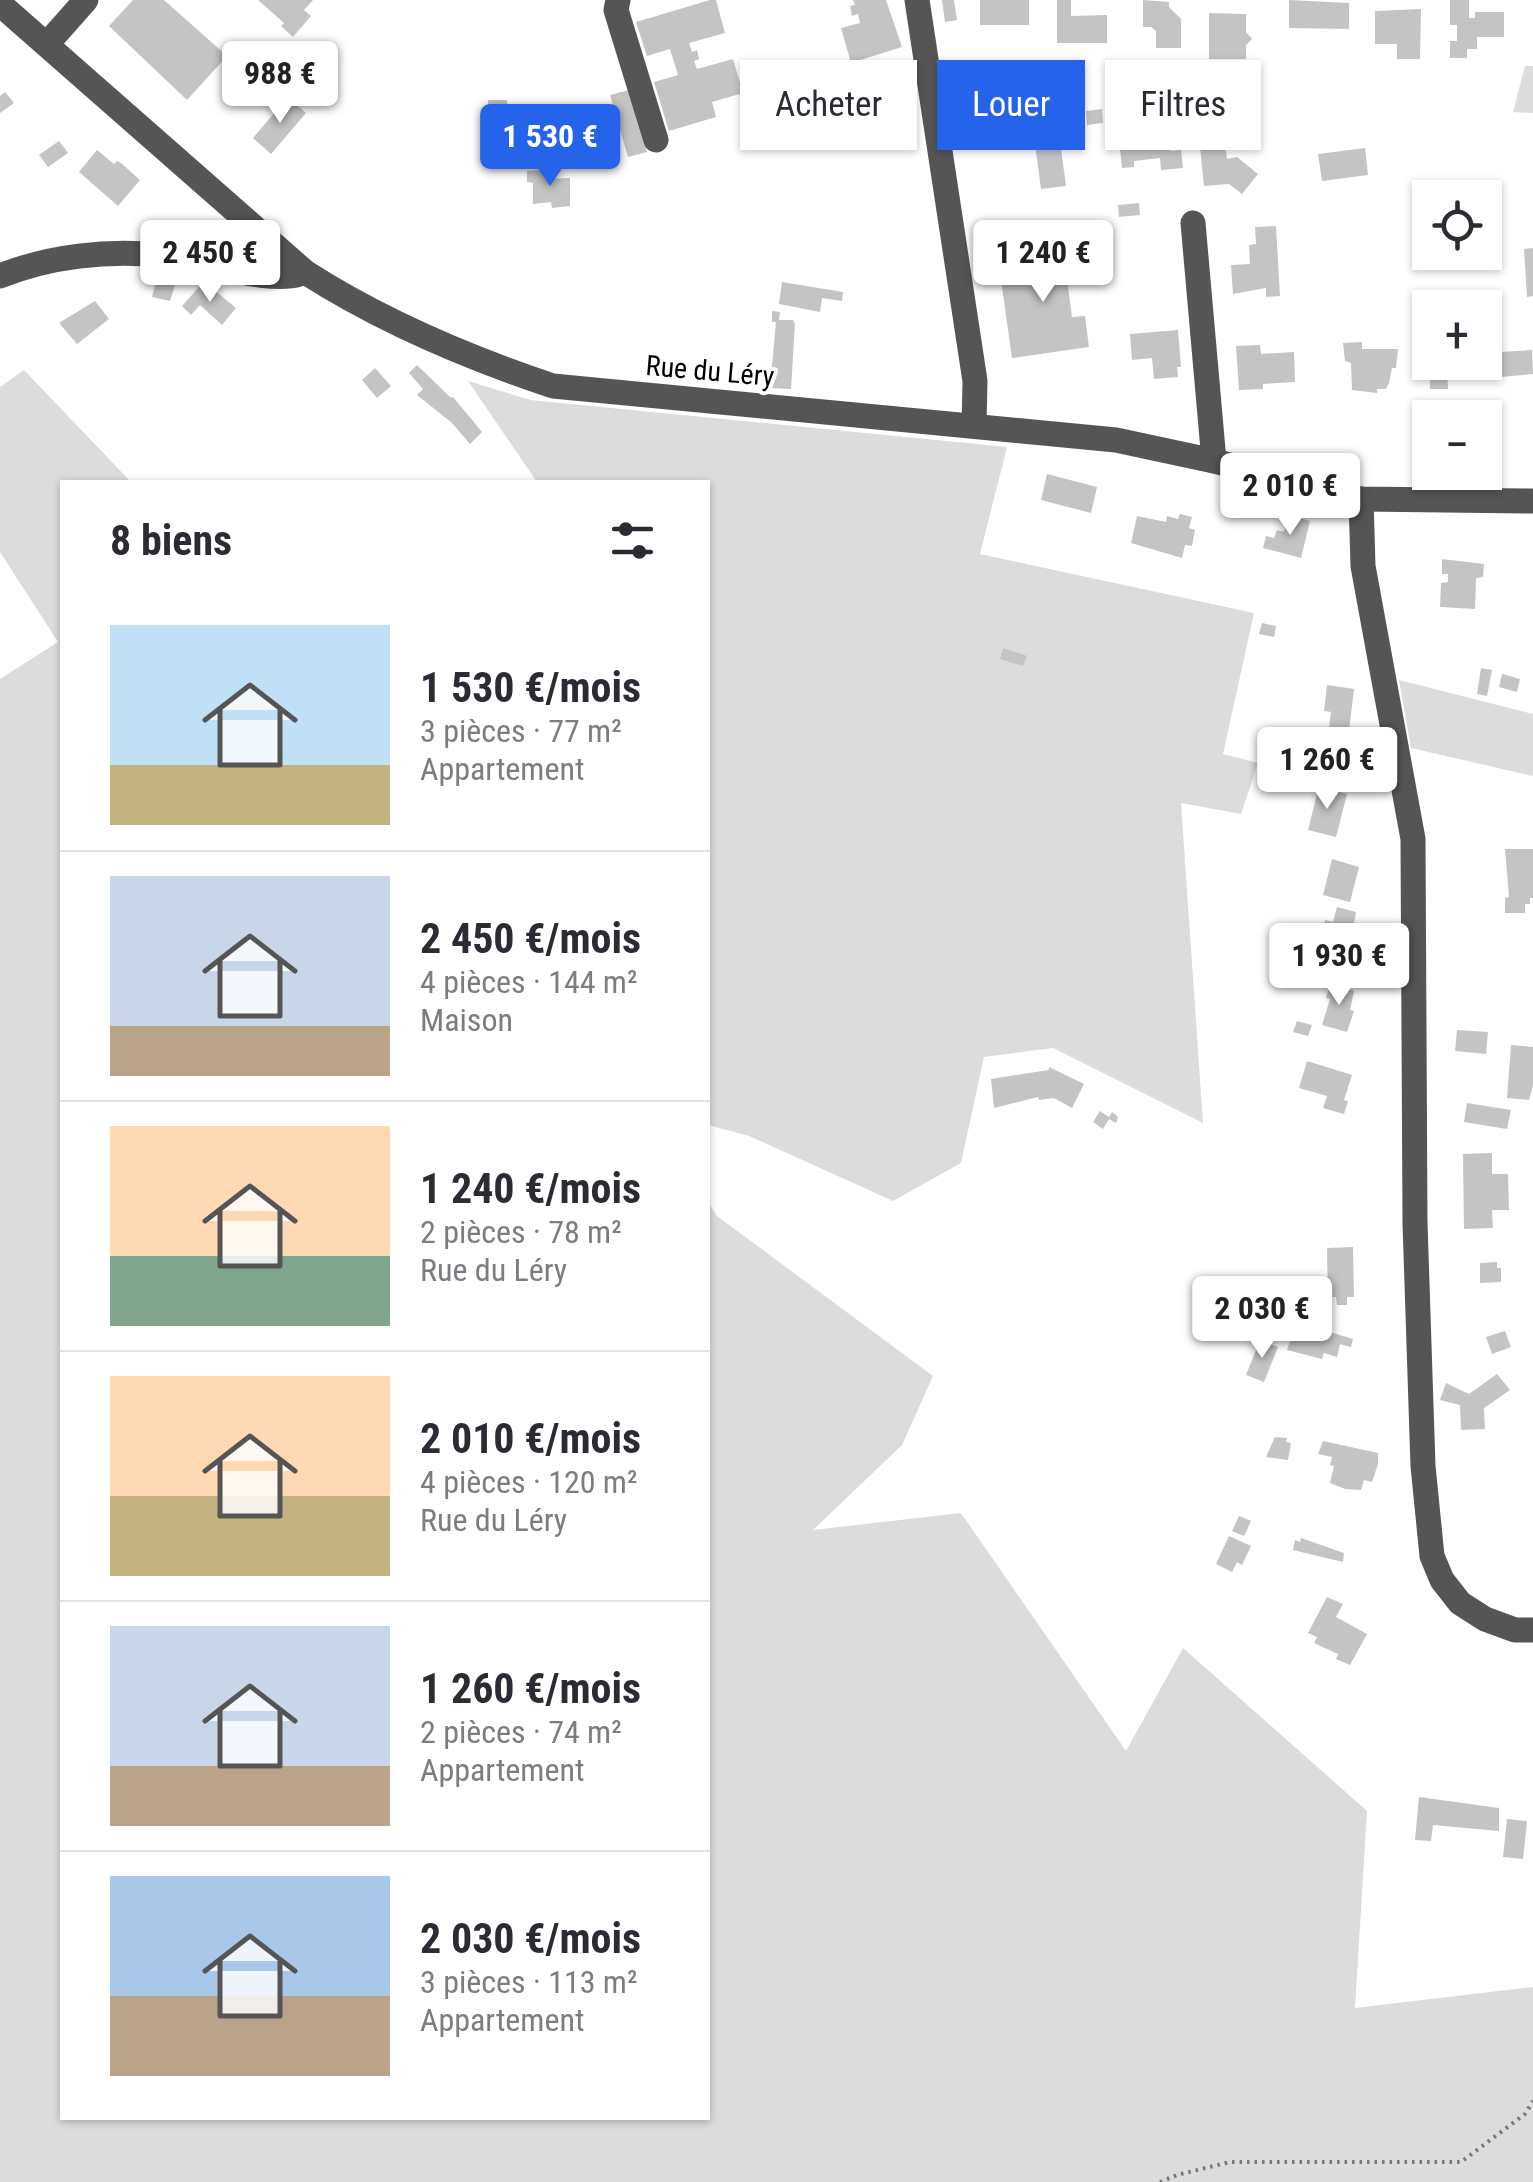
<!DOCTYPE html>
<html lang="fr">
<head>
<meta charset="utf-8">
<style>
  :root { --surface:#fff; --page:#f2f2f3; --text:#2b2b33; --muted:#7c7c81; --line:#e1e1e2; --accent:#2563eb }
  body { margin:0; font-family:"Roboto Condensed",sans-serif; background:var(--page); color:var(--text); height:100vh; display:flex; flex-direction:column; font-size:38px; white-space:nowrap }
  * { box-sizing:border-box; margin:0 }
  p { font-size:32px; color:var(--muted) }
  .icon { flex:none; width:55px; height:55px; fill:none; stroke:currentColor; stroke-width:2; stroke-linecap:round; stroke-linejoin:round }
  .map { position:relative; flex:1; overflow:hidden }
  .side { position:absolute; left:60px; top:480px; width:650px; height:1640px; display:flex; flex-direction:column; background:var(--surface); border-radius:0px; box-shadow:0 2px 8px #0004 }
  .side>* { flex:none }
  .top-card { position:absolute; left:740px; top:60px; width:642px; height:90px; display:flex; gap:20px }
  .fabs { position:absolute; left:1412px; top:180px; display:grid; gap:20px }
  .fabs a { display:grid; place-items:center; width:90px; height:90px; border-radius:0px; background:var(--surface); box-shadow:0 2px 8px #0004; font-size:50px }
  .price { position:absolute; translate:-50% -85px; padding:0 22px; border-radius:10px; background:#fff; color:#222; font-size:32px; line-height:65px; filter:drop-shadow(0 2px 5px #0008) }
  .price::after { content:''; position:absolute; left:50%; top:60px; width:30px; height:22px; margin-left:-15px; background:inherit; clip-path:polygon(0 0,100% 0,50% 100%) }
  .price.current { background:var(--accent); color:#fff }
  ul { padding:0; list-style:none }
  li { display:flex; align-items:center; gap:30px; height:250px; padding:0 50px }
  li+li { border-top:2px solid var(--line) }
  li span { display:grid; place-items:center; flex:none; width:280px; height:200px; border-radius:0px; color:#555 }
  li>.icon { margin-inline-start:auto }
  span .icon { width:120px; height:120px; fill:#fffc; stroke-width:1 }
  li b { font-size:42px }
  h2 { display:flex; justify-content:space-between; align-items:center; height:120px; padding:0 50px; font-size:42px }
  .pill { padding:0 35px; border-radius:0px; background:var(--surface); box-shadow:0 2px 8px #0004; font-size:35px; line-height:90px }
  .pill.current { background:var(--accent); color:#fff }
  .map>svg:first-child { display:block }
  .green { fill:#dcdcdc }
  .building { fill:#c4c4c4 }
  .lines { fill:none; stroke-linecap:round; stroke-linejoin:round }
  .path { stroke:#777; stroke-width:4; stroke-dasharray:2.5 5; stroke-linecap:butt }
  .minor { stroke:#555; stroke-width:25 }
  .labels { text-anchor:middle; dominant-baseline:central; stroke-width:8; stroke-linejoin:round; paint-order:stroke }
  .street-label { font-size:28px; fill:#000; stroke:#fff }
</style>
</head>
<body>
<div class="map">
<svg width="1533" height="2182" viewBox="0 0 1533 2182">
  <rect width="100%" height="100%" fill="#fff"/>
  <g class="green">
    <path d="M 1525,66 L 1533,66 L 1533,113 L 1513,112 Z"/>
    <path d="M 24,370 L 131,482 L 62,482 L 62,2118 L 708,2118 L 708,1202 L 717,1216 L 933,1376 L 902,1445 L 813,1530 L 961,1513 L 1126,1751 L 1183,1648 L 1367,1811 L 1355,2008 L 1533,1987 L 1533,2182 L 0,2182 L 0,679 L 58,642 L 0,552 L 0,387 Z"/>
    <path d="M 468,381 L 530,400 L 1007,447 L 980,554 L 1254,613 L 1223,754 L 1258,763 L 1241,814 L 1181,803 L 1203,1123 L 1053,1048 L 984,1057 L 961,1163 L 893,1201 L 749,1136 L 708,1125 L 708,482 L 537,482 Z"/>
    <path d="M 1399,680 L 1533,714 L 1533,776 L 1411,748 Z"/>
  </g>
  <g class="building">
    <path d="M 133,0 L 164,0 L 227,56 L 187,100 L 109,26 Z"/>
    <path d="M 258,0 L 313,0 L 304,10 L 311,16 L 293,37 L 281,26 L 284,23 Z"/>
    <path d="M 710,0 L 716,0 L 725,33 L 689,43 L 692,52 L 697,50 L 699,59 L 694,61 L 697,69 L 733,59 L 743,93 L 712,102 L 716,117 L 669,131 L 654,82 L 678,75 L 670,49 L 647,56 L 636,22 Z"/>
    <path d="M 853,0 L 886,0 L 902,47 L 851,63 L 841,28 L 860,23 L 858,14 L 852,16 L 850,6 L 855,5 Z"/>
    <path d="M 942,0 L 954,0 L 957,20 L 945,22 Z"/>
    <rect x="980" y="0" width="49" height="25"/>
    <path d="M 1057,0 L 1071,0 L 1071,16 L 1107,15 L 1107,43 L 1057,43 Z"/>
    <path d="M 1143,0 L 1169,2 L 1169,7 L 1181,19 L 1181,48 L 1156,48 L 1156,31 L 1151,27 L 1143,27 Z"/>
    <path d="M 1289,0 L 1349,3 L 1349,29 L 1289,28 Z"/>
    <path d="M 1450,0 L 1469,0 L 1469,18 L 1475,18 L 1475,12 L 1504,12 L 1504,37 L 1477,37 L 1477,49 L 1467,49 L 1467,58 L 1450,58 L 1450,41 L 1457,41 L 1457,25 L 1450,25 Z"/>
    <path d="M 1421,9 L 1420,59 L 1397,59 L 1397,44 L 1375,44 L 1375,11 Z"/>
    <path d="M 1209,13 L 1246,14 L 1246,32 L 1252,39 L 1246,45 L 1246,59 L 1209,59 Z"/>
    <path d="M 852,69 L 877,71 L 875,113 L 850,111 Z"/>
    <path d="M 629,90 L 647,152 L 628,157 L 610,95 Z"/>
    <path d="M 5,92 L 14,103 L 0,113 L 0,96 Z"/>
    <path d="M 288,97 L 306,113 L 271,154 L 253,138 Z"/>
    <rect x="488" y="100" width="19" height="13"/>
    <path d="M 1102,109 L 1103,123 L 1087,125 L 1086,111 Z"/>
    <path d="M 1168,125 L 1171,151 L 1181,150 L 1183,168 L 1161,170 L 1160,158 L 1134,161 L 1134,167 L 1122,168 L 1118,129 L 1131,128 L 1132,135 L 1154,133 L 1154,126 Z"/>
    <path d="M 533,132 L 560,132 L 560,146 L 544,147 L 544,167 L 533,166 Z"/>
    <path d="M 1224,134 L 1227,159 L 1237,157 L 1258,174 L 1242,194 L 1229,184 L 1204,186 L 1199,137 Z"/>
    <path d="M 59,141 L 68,153 L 48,167 L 39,155 Z"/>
    <path d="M 1060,141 L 1066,186 L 1041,189 L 1035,144 Z"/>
    <path d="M 1365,148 L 1368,175 L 1322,181 L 1318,154 Z"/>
    <path d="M 97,150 L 114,164 L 117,161 L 121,163 L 140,180 L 118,206 L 79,172 Z"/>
    <path d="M 544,170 L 545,179 L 570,178 L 570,206 L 552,208 L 551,202 L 533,204 L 533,183 L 527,182 L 527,171 Z"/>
    <path d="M 1139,203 L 1140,215 L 1119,217 L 1118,205 Z"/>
    <path d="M 1276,226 L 1280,296 L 1266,297 L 1266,288 L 1233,294 L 1231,265 L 1250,264 L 1249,245 L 1256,244 L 1255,227 Z"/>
    <path d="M 1061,235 L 1072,317 L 1085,316 L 1089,347 L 1012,358 L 1001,280 L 1032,275 L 1027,240 Z"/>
    <path d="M 1533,248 L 1533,296 L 1527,297 L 1524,249 Z"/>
    <path d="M 157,277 L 176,282 L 170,301 L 152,297 Z"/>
    <path d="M 782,282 L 843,292 L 842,301 L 822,298 L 820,312 L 779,304 Z"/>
    <path d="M 200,286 L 209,294 L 213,289 L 236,308 L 222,325 L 200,305 L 191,315 L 182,306 Z"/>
    <path d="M 95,301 L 109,319 L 77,344 L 59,323 Z"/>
    <path d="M 772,311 L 780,312 L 779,320 L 793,320 L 795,324 L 791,389 L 770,388 L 776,322 L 772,322 Z"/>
    <path d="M 1178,330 L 1181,367 L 1177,367 L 1178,377 L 1154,379 L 1152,358 L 1132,360 L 1130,334 Z"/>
    <path d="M 1422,334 L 1430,334 L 1430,362 L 1447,362 L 1448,389 L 1430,389 L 1429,363 L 1423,363 Z"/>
    <path d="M 1485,340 L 1491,341 L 1492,348 L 1499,348 L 1500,352 L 1532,350 L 1533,374 L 1477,379 L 1477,362 L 1485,362 Z"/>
    <path d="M 1362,342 L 1362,349 L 1398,349 L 1396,368 L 1392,368 L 1389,383 L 1386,389 L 1377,389 L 1377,393 L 1352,390 L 1351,363 L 1345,361 L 1343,343 Z"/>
    <path d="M 1260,345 L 1261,354 L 1294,352 L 1295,382 L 1263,384 L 1263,389 L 1239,390 L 1236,346 Z"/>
    <path d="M 417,365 L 451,398 L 453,397 L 482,432 L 470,444 L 452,423 L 417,395 L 423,389 L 409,373 Z"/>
    <path d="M 375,368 L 391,386 L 377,398 L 362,380 Z"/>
    <path d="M 1464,404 L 1464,418 L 1440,418 L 1440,405 Z"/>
    <path d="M 1047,474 L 1097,487 L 1091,513 L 1041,500 Z"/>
    <path d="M 1180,514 L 1192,517 L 1189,528 L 1195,530 L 1192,546 L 1185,545 L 1182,558 L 1131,543 L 1137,516 L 1166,522 L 1167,516 L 1178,519 Z"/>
    <path d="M 1288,515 L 1310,521 L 1301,558 L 1263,548 L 1266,536 L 1274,538 L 1277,530 L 1284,532 Z"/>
    <path d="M 1442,559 L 1484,564 L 1483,577 L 1476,578 L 1475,609 L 1440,607 L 1441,583 L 1448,582 L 1448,574 L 1442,574 Z"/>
    <path d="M 1262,623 L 1276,626 L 1274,637 L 1259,634 Z"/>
    <path d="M 1003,648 L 1027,656 L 1023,666 L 1000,659 Z"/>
    <path d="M 1481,668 L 1492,670 L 1487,696 L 1477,694 Z"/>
    <path d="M 1502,674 L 1520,679 L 1517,692 L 1499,687 Z"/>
    <path d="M 1327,685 L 1354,689 L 1345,763 L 1325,761 L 1331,712 L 1324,711 Z"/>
    <path d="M 1319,786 L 1347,794 L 1336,837 L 1308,830 Z"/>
    <path d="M 1505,849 L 1533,849 L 1533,898 L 1530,898 L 1530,904 L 1525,904 L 1525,913 L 1505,913 L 1505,898 L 1509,897 Z"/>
    <path d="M 1332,859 L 1359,867 L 1350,902 L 1323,895 Z"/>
    <path d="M 1337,907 L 1356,912 L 1353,928 L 1357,930 L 1349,960 L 1329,955 L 1334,935 L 1322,931 L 1325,920 L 1333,922 Z"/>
    <path d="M 1330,984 L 1354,991 L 1350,1010 L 1354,1011 L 1347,1032 L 1322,1025 L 1330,999 L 1326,998 Z"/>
    <path d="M 1297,1021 L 1312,1025 L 1308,1036 L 1293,1032 Z"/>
    <path d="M 1457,1030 L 1488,1032 L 1486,1054 L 1455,1051 Z"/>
    <path d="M 1511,1045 L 1533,1047 L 1533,1085 L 1529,1100 L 1507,1098 Z"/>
    <path d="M 1307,1061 L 1352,1075 L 1344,1100 L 1348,1101 L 1344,1114 L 1323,1108 L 1327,1096 L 1299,1088 Z"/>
    <path d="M 1049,1067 L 1084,1084 L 1072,1108 L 1054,1098 L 1039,1100 L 1038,1097 L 994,1108 L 991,1079 L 1049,1070 Z"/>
    <path d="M 1467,1103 L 1511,1110 L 1507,1129 L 1464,1122 Z"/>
    <path d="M 1100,1111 L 1109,1117 L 1112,1112 L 1118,1117 L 1116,1123 L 1109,1119 L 1103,1129 L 1093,1122 Z"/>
    <path d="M 1492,1153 L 1492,1174 L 1508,1174 L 1509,1210 L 1492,1210 L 1493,1228 L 1464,1229 L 1463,1154 Z"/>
    <path d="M 1353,1247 L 1354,1297 L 1347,1297 L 1347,1305 L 1337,1305 L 1336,1297 L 1328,1297 L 1327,1248 Z"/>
    <path d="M 1497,1262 L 1497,1268 L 1501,1268 L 1501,1282 L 1480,1283 L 1480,1263 Z"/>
    <path d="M 1296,1322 L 1353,1339 L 1351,1347 L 1340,1344 L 1337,1357 L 1324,1353 L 1322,1359 L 1287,1350 Z"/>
    <path d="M 1505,1331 L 1511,1347 L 1492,1354 L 1486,1337 Z"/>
    <path d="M 1260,1340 L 1278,1347 L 1264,1382 L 1246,1375 Z"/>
    <path d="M 1497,1374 L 1510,1390 L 1484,1408 L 1485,1429 L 1461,1430 L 1460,1405 L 1440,1400 L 1446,1383 L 1469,1394 Z"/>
    <path d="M 1275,1437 L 1287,1438 L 1286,1442 L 1291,1443 L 1288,1460 L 1266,1457 Z"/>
    <path d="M 1323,1441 L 1378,1453 L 1378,1464 L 1372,1482 L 1364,1480 L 1361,1490 L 1345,1489 L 1330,1483 L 1334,1466 L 1330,1465 L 1332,1457 L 1318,1454 Z"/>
    <path d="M 1239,1516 L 1251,1521 L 1244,1536 L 1232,1531 Z"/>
    <path d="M 1229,1536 L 1251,1546 L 1242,1565 L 1237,1562 L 1232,1572 L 1216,1564 Z"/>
    <path d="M 1301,1538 L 1344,1553 L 1343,1562 L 1293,1550 L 1295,1540 L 1300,1542 Z"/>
    <path d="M 1327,1597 L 1343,1604 L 1336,1617 L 1367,1634 L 1350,1665 L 1336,1659 L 1338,1654 L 1314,1643 L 1317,1637 L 1308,1633 Z"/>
    <path d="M 1419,1797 L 1499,1808 L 1499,1831 L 1433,1825 L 1431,1841 L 1415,1840 Z"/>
    <path d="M 1507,1819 L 1527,1821 L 1523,1859 L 1503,1857 Z"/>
  </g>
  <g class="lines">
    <path class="path" d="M 1160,2182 L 1177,2175 L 1230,2162 L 1461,2162 L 1525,2114 L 1533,2101"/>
    <g class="minor">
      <path d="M 618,0 L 616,10 L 656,140"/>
      <path d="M 917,0 L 975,381 L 974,426"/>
      <path d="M 0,4 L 305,272 C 383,322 466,357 553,386 L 1116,440 L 1214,461 L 1361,499 L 1533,501"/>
      <path d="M 47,44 L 86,0"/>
      <path d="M 1193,223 L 1214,461"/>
      <path d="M 0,276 C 50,256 107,250 160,255 C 194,258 277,288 305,272"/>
      <path d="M 1361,499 L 1363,566 L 1413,839 L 1415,1223 L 1423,1466 L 1432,1556 L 1442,1580 L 1460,1603 L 1485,1619 L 1515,1630 L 1533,1630"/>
    </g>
  </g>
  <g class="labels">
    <g class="street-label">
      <text transform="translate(710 371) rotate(5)">Rue du Léry</text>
    </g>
  </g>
</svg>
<div class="fabs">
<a><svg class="icon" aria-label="locate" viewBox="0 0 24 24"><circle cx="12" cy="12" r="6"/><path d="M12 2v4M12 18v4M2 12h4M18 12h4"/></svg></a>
<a>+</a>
<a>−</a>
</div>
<b class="price" style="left:280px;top:126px">988 €</b>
<b class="price current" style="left:550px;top:189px">1 530 €</b>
<b class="price" style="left:210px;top:305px">2 450 €</b>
<b class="price" style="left:1043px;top:305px">1 240 €</b>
<b class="price" style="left:1290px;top:538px">2 010 €</b>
<b class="price" style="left:1327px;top:812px">1 260 €</b>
<b class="price" style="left:1339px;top:1008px">1 930 €</b>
<b class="price" style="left:1262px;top:1361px">2 030 €</b>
<div class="top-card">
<a class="pill">Acheter</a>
<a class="pill current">Louer</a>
<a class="pill">Filtres</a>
</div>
<section class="side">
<h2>8 biens<svg class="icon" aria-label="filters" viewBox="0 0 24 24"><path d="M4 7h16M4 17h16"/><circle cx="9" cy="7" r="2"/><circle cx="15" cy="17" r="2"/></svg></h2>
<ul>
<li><span style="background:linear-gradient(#bfe0f5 70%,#c2b280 0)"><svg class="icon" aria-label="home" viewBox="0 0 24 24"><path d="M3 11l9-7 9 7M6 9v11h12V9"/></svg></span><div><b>1 530 €/mois</b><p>3 pièces · 77 m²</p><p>Appartement</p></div></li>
<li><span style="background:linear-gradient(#c9d6e8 75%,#b9a48a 0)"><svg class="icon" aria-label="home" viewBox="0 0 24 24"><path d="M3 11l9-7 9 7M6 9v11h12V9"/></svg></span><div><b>2 450 €/mois</b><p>4 pièces · 144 m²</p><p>Maison</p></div></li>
<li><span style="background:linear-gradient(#ffd9b3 65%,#7fa58c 0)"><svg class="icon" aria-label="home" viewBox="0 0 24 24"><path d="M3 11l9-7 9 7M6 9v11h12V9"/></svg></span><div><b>1 240 €/mois</b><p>2 pièces · 78 m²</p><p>Rue du Léry</p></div></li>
<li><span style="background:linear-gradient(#ffd9b3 60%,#c2b280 0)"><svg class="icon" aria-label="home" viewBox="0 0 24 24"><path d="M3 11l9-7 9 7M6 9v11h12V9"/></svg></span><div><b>2 010 €/mois</b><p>4 pièces · 120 m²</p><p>Rue du Léry</p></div></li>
<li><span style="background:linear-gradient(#c9d6e8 70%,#b9a48a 0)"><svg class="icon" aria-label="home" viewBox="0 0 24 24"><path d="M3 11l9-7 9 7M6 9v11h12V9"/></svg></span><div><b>1 260 €/mois</b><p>2 pièces · 74 m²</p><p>Appartement</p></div></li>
<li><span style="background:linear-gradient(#a9c7e8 60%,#b9a48a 0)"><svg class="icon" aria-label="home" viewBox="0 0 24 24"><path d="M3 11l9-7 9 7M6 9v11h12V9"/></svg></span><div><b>2 030 €/mois</b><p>3 pièces · 113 m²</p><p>Appartement</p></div></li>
</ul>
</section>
</div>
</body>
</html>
